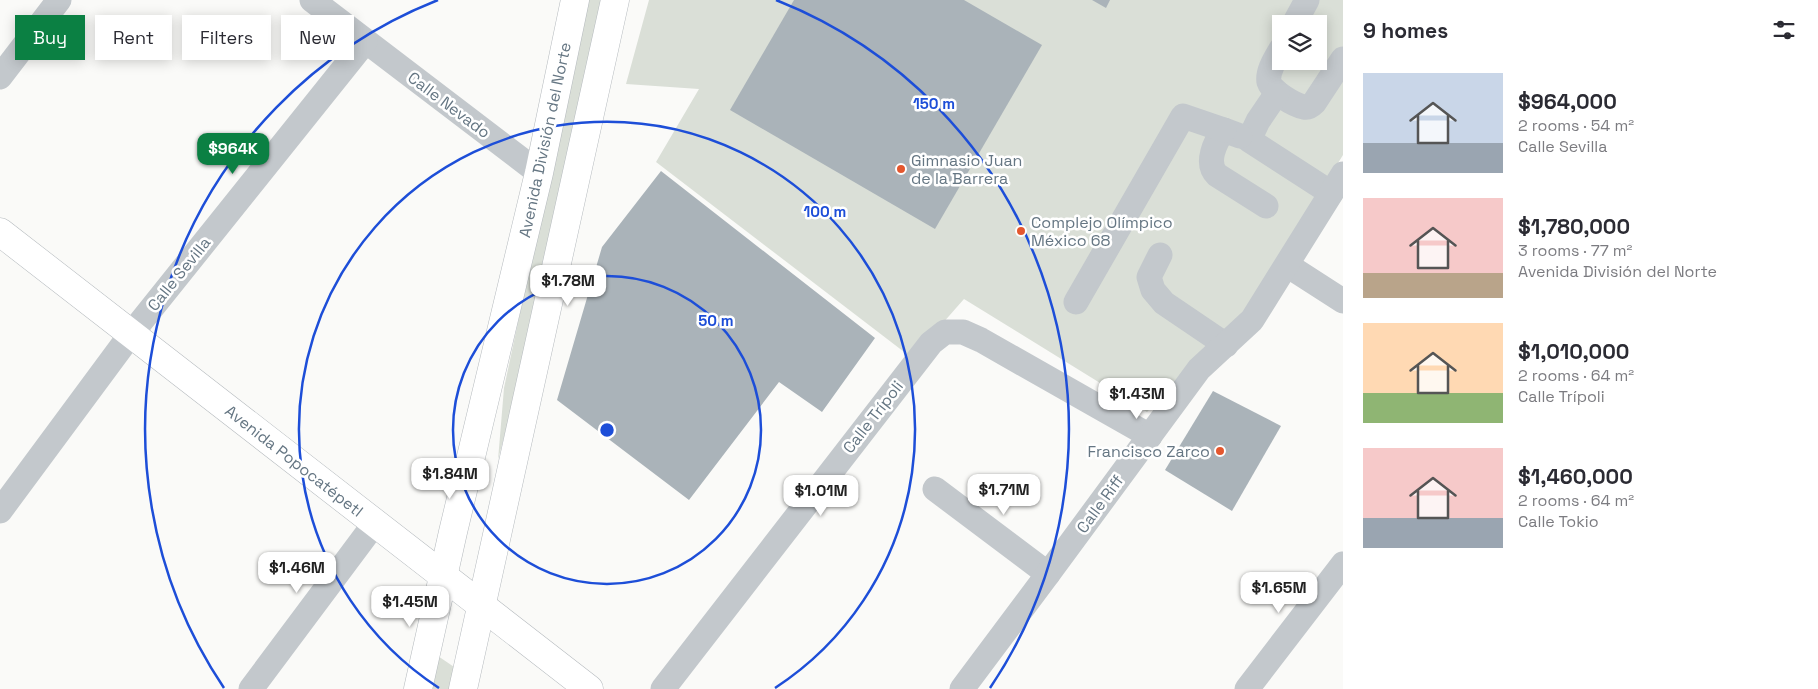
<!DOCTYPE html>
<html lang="en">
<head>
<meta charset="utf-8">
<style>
  :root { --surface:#fff; --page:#f7f7f7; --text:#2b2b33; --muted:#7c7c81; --accent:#0b8043 }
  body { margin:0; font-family:"Space Grotesk",sans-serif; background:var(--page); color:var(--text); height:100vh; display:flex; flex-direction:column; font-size:19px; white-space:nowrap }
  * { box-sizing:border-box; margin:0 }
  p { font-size:16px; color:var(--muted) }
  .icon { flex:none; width:28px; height:28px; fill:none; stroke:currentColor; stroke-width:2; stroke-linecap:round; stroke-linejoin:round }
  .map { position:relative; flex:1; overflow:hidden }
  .sheet { display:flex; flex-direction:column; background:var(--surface); width:475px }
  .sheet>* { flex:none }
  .top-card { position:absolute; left:15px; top:15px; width:475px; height:45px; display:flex; gap:10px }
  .controls { position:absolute; left:1272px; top:15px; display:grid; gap:10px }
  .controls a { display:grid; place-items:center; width:55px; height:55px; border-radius:0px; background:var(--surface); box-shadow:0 2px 12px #0003; font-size:25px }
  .price { position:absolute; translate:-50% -42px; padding:0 11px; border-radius:10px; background:#fff; color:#222; font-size:16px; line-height:32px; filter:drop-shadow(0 1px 2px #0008) }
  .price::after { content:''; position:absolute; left:50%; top:30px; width:15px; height:11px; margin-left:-8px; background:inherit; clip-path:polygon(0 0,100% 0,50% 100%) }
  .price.on { background:var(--accent); color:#fff }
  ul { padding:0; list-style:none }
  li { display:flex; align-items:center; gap:15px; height:125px; padding:0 20px }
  li span { display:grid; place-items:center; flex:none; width:140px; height:100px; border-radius:0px; color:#555 }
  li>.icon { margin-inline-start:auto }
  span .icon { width:60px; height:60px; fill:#fffc; stroke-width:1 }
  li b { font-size:21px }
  h2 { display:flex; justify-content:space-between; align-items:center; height:60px; padding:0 20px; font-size:21px }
  .tag { padding:0 18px; border-radius:0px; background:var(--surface); box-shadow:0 2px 12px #0003; font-size:18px; line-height:45px }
  .tag.on { background:var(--accent); color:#fff }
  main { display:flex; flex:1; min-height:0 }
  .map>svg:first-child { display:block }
  .green { fill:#dadfd7; fill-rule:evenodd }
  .building { fill:#aab3b9 }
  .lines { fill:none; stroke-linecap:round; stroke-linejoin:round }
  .major-casing { stroke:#b5babe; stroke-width:29 }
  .minor { stroke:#c3c8cc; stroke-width:25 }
  .major { stroke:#fff; stroke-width:28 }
  .ring { fill:none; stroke:#1d4ed8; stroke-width:2.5 }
  .poi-dot { fill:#e4572e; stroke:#fff; stroke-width:2 }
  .labels { text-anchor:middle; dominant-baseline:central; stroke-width:5; stroke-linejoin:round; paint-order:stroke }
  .street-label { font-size:16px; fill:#657683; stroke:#fff }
  .poi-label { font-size:16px; fill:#657683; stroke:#fff; text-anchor:start }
  .centre { fill:#1d4ed8; stroke:#fff; stroke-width:2.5 }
  .ring-label { font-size:15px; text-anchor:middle; font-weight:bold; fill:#1d4ed8; stroke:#fff; stroke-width:5; stroke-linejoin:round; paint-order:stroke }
</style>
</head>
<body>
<main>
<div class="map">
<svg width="1343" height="689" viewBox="0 0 1343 689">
  <rect width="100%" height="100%" fill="#fafaf8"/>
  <g class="green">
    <path d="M 587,0 L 602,0 L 526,352 L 498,460 L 504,388 Z"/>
    <path d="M 649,0 L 1343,0 L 1343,155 L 1246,311 L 1147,412 L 964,299 L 912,358 L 656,162 L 699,89 L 626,84 ZM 1281,24 L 1319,24 L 1319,61 L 1281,61 Z"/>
    <path d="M 435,654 L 457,669 L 452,689 L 428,689 Z"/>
  </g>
  <g class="building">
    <path d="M 794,0 L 964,0 L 1042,45 L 935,229 L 730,110 Z"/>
    <path d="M 1092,0 L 1110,0 L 1106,8 Z"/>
    <path d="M 661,171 L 875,338 L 822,412 L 779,382 L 689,500 L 557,400 L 602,247 Z"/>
    <path d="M 1213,391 L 1281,426 L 1232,511 L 1165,470 Z"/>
  </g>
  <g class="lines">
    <defs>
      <g id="major">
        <path d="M 0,232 L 589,689"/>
        <path d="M 418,689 L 453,532 L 539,173 L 575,0"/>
        <path d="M 463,689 L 615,0"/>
      </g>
    </defs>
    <use href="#major" class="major-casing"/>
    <g class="minor">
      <path d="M 312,0 L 539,173"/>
      <path d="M 1294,24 L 1307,0"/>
      <path d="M 1281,49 C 1276,58 1267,71 1269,82 C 1272,92 1294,105 1304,107 C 1308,108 1311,106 1314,103 L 1343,59"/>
      <path d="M 0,77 L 59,0"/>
      <path d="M 1277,93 L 1258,121 L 1249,140 L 1331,193"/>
      <path d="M 1240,136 L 1224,130 C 1215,142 1205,163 1217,175 L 1266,206"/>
      <path d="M 1160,255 L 1149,277 L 1153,290 L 1164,303 L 1226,345"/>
      <path d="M 1287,265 L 1343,301"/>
      <path d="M 1076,302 L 1183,116 L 1224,130"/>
      <path d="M 935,489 L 1048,574"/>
      <path d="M 0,511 L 131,334 L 365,42"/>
      <path d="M 251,689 L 375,523"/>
      <path d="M 663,689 L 931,343 L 945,332 L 963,332 L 981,340 L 1150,436"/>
      <path d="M 962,689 L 1048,574 L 1199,369 L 1252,320 L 1343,174"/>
      <path d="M 1247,689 L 1343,564"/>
    </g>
    <use href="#major" class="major"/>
  </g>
  <g class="ring">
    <circle cx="607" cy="430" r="154"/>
    <path d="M439 688A308 308 0 1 1 775 688"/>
    <path d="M224 688A462 462 0 0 1 438 0M776 0A462 462 0 0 1 990 688"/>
  </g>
  <g class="poi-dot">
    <circle cx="901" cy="169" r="5"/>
    <circle cx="1021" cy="231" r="5"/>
    <circle cx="1220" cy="451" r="5"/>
  </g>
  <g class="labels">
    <g class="street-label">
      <text transform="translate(449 105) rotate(37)">Calle Nevado</text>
      <text transform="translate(545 140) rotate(-78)">Avenida División del Norte</text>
      <text transform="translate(179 274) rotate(-51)">Calle Sevilla</text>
      <text transform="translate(873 417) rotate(-52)">Calle Trípoli</text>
      <text transform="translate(294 461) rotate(38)">Avenida Popocatépetl</text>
      <text transform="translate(1100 504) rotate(-54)">Calle Riff</text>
    </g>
    <g class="poi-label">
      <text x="911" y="160">Gimnasio Juan<tspan x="911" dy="18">de la Barrera</tspan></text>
      <text x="1031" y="222">Complejo Olímpico<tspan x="1031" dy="18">México 68</tspan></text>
      <text x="1210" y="451" text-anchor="end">Francisco Zarco</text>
    </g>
  </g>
  <circle cx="607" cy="430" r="8" class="centre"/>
  <g class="ring-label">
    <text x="934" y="109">150 m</text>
    <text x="825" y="217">100 m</text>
    <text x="716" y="326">50 m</text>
  </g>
</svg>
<div class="controls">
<a><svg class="icon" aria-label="layers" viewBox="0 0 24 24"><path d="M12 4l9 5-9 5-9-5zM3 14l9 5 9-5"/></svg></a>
</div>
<b class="price on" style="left:233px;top:175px">$964K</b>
<b class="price" style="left:568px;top:307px">$1.78M</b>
<b class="price" style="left:1137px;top:420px">$1.43M</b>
<b class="price" style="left:450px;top:500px">$1.84M</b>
<b class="price" style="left:1004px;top:516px">$1.71M</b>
<b class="price" style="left:821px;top:517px">$1.01M</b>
<b class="price" style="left:297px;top:594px">$1.46M</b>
<b class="price" style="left:1279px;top:614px">$1.65M</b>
<b class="price" style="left:410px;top:628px">$1.45M</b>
<div class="top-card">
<a class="tag on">Buy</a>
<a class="tag">Rent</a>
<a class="tag">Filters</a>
<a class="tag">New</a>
</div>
</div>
<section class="sheet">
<h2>9 homes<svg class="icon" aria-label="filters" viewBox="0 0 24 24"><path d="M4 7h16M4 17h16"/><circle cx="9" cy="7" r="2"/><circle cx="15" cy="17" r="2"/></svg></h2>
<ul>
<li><span style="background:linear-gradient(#c9d6e8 70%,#9aa5b1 0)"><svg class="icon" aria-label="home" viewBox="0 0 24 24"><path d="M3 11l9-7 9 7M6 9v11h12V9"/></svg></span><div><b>$964,000</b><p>2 rooms · 54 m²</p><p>Calle Sevilla</p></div></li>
<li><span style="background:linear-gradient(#f6c9c9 75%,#b9a48a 0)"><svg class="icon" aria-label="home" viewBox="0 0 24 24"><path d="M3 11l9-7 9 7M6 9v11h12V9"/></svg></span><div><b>$1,780,000</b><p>3 rooms · 77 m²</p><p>Avenida División del Norte</p></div></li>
<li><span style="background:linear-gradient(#ffd9b3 70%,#8fb573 0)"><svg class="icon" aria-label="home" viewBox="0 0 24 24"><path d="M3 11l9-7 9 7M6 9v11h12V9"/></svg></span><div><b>$1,010,000</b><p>2 rooms · 64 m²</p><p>Calle Trípoli</p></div></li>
<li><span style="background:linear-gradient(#f6c9c9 70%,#9aa5b1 0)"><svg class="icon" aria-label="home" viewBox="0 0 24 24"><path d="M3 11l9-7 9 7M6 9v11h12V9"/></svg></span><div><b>$1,460,000</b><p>2 rooms · 64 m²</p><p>Calle Tokio</p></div></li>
</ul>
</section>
</main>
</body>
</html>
